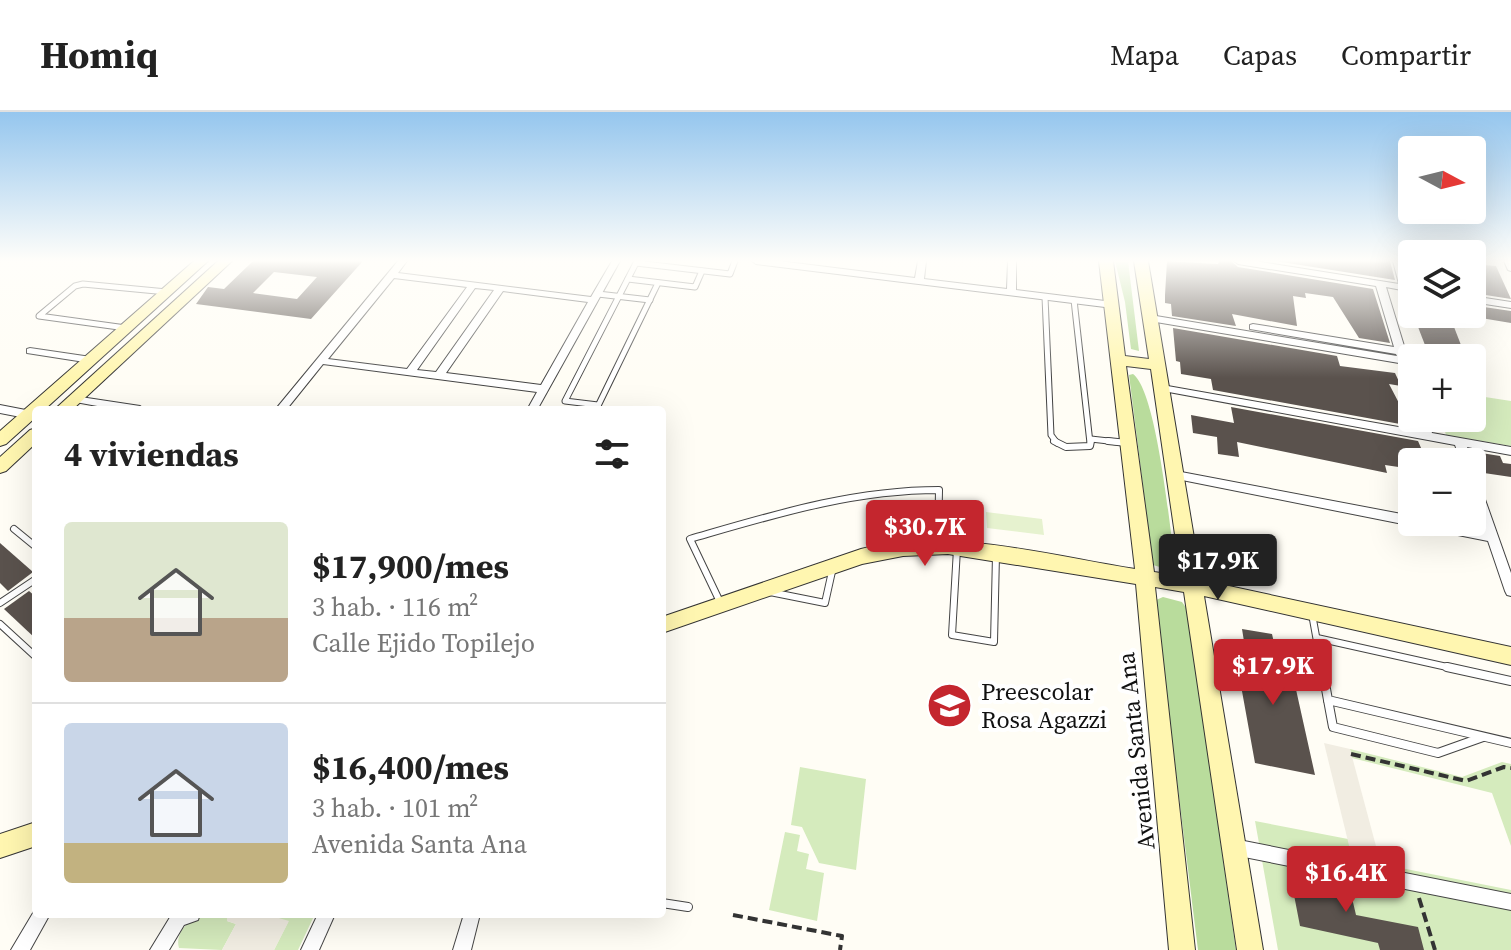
<!DOCTYPE html>
<html lang="es">
<head>
<meta charset="utf-8">
<style>
  :root { --surface:#fff; --page:#f2f2f2; --text:#222; --muted:#767676; --line:#e0e0e0; --accent:#c4262e }
  body { margin:0; font-family:"Source Serif 4",serif; background:var(--page); color:var(--text); height:100vh; display:flex; flex-direction:column; font-size:30px; white-space:nowrap }
  * { box-sizing:border-box; margin:0 }
  p { font-size:26px; color:var(--muted) }
  .icon { flex:none; width:44px; height:44px; fill:none; stroke:currentColor; stroke-width:2; stroke-linecap:round; stroke-linejoin:round }
  .map { position:relative; flex:1; overflow:hidden }
  .sheet { position:absolute; left:32px; top:294px; width:634px; height:512px; display:flex; flex-direction:column; background:var(--surface); border-radius:8px; box-shadow:0 8px 32px #0002 }
  .sheet>* { flex:none }
  .needle { width:52px; rotate:97deg }
  .buttons { position:absolute; left:1398px; top:24px; display:grid; gap:16px }
  .buttons a { display:grid; place-items:center; width:88px; height:88px; border-radius:8px; background:var(--surface); box-shadow:0 8px 32px #0002; font-size:40px }
  .price { position:absolute; translate:-50% -68px; padding:0 18px; border-radius:8px; background:var(--accent); color:#fff; font-size:26px; line-height:52px; filter:drop-shadow(0 2px 4px #0008) }
  .price::after { content:''; position:absolute; left:50%; top:48px; width:24px; height:18px; margin-left:-12px; background:inherit; clip-path:polygon(0 0,100% 0,50% 100%) }
  .price.selected { background:#222; color:#fff }
  ul { padding:0; list-style:none }
  li { display:flex; align-items:center; gap:24px; height:200px; padding:0 32px }
  li+li { border-top:2px solid var(--line) }
  li span { display:grid; place-items:center; flex:none; width:224px; height:160px; border-radius:8px; color:#555 }
  li>.icon { margin-inline-start:auto }
  span .icon { width:96px; height:96px; fill:#fffc; stroke-width:1 }
  li b { font-size:34px }
  h2 { display:flex; justify-content:space-between; align-items:center; height:96px; padding:0 32px; font-size:34px }
  header { display:flex; align-items:center; gap:48px; box-sizing:border-box; height:112px; padding:0 40px; background:var(--surface); border-bottom:2px solid var(--line) }
  header strong { font-size:38px }
  nav { display:flex; gap:44px; margin-inline-start:auto; font-size:28px }
  .map>svg:first-child { display:block }
  .green { fill:#d5ebbd }
  .forest { fill:#b9dc9c }
  .pitch { fill:#e6f2cf }
  .plaza { fill:#f1ede2 }
  .building { fill:#5a524d; fill-rule:evenodd }
  .lines { fill:none; stroke-linecap:round; stroke-linejoin:round }
  .lane-far2-casing { stroke:#444; stroke-width:7 }
  .lane-far1-casing { stroke:#444; stroke-width:8 }
  .lane-casing { stroke:#444; stroke-width:10 }
  .street-casing { stroke:#444; stroke-width:2 }
  .secondary-casing { stroke:#333; stroke-width:2 }
  .path { stroke:#333; stroke-width:4; stroke-dasharray:10 5; stroke-linecap:butt }
  .lane-far2 { stroke:#fff; stroke-width:5 }
  .lane-far1 { stroke:#fff; stroke-width:6 }
  .lane { stroke:#fff; stroke-width:8 }
  .street { fill:#fff; fill-rule:evenodd }
  .secondary { fill:#fff6b0; fill-rule:evenodd }
  .labels { text-anchor:middle; dominant-baseline:central; stroke-width:8; stroke-linejoin:round; paint-order:stroke }
  .poi-label { font-size:24px; fill:#111; stroke:#fff; text-anchor:start }
  .street-label { font-size:24px; fill:#111; stroke:#fff }
</style>
</head>
<body>
<header>
<strong>Homiq</strong>
<nav><a>Mapa</a><a>Capas</a><a>Compartir</a></nav>
</header>
<div class="map">
<svg width="1511" height="838" viewBox="0 0 1511 838">
  <rect width="100%" height="100%" fill="#fffdf5"/>
  <g class="green">
    <path d="M 1472,283 L 1511,289 L 1511,334 L 1446,323 L 1441,306 L 1472,306 Z"/>
    <path d="M 1350,637 L 1462,665 L 1502,650 L 1511,652 L 1511,734 L 1492,681 L 1352,646 Z"/>
    <path d="M 800,655 L 866,667 L 856,758 L 819,751 L 802,715 L 791,713 Z"/>
    <path d="M 1255,709 L 1348,727 L 1356,758 L 1384,763 L 1381,752 L 1511,778 L 1511,838 L 1278,838 Z"/>
    <path d="M 785,720 L 800,723 L 797,739 L 809,742 L 806,757 L 824,761 L 817,809 L 769,798 Z"/>
    <path d="M 200,802 L 227,802 L 227,809 L 236,812 L 222,838 L 179,836 C 175,820 188,810 200,802 Z"/>
    <path d="M 265,802 L 315,802 L 298,838 L 274,838 L 288,810 Z"/>
  </g>
  <g class="forest">
    <path d="M 1115,149 L 1128,149 L 1139,239 L 1131,237 L 1125,190 Z"/>
    <path d="M 1133,262 C 1157,280 1170,417 1175,453 L 1170,458 L 1153,453 L 1129,263 Z"/>
    <path d="M 1163,485 L 1182,490 L 1187,497 L 1236,838 L 1198,838 L 1156,500 L 1156,488 Z"/>
  </g>
  <path class="pitch" d="M 986,400 L 1042,407 L 1044,423 L 987,416 Z"/>
  <g class="plaza">
    <path d="M 1324,631 L 1350,637 L 1384,764 L 1355,758 Z"/>
    <path d="M 227,802 L 265,802 L 289,809 L 274,838 L 222,838 L 236,812 L 227,809 Z"/>
  </g>
  <g class="building">
    <path d="M 253,149 L 363,149 L 311,207 L 196,192 L 208,175 L 224,177 ZM 274,160 L 317,165 L 297,187 L 253,181 Z"/>
    <path d="M 1167,149 L 1218,152 L 1219,149 L 1231,149 L 1238,155 L 1373,177 L 1390,231 L 1359,226 L 1333,185 L 1305,181 L 1306,186 L 1293,184 L 1297,214 L 1232,202 L 1236,214 L 1172,204 L 1171,192 L 1165,191 L 1165,183 Z"/>
    <path d="M 1275,149 L 1390,149 L 1395,168 Z"/>
    <path d="M 1472,152 L 1496,154 L 1511,187 L 1473,181 Z"/>
    <path d="M 1477,194 L 1511,199 L 1511,211 L 1481,206 Z"/>
    <path d="M 1413,202 L 1449,202 L 1466,246 L 1430,246 Z"/>
    <path d="M 1173,216 L 1337,244 L 1340,254 L 1395,261 L 1401,274 L 1389,272 L 1411,314 L 1213,278 L 1211,267 L 1181,262 L 1180,250 L 1176,249 Z"/>
    <path d="M 1231,295 L 1418,329 L 1425,345 L 1411,343 L 1412,357 L 1385,353 L 1387,361 L 1237,330 L 1239,345 L 1218,342 L 1217,325 L 1193,321 L 1191,303 L 1234,311 Z"/>
    <path d="M 1475,340 L 1500,344 L 1503,351 L 1511,352 L 1511,365 L 1484,361 Z"/>
    <path d="M 0,431 L 33,460 L 8,479 L 0,471 Z"/>
    <path d="M 29,479 L 36,485 L 36,527 L 4,497 Z"/>
    <path d="M 1242,517 L 1272,522 L 1279,553 L 1291,555 L 1315,663 L 1255,651 L 1236,546 L 1247,548 Z"/>
    <path d="M 1289,757 L 1348,769 L 1356,803 L 1418,815 L 1424,838 L 1380,838 L 1378,831 L 1300,814 Z"/>
  </g>
  <g class="lines">
    <defs>
      <g id="lane-far2">
        <path d="M 628,167 L 695,175 L 702,159"/>
        <path d="M 598,182 L 650,188"/>
        <path d="M 1045,185 L 1051,323 L 1057,331"/>
        <path d="M 1074,188 L 1090,331"/>
        <path d="M 126,216 L 39,204 L 75,174 L 83,172 L 167,180"/>
        <path d="M 598,293 L 565,289 L 636,151 L 730,162 L 735,149"/>
        <path d="M 596,298 L 658,171"/>
        <path d="M 1091,327 L 1126,331"/>
      </g>
      <g id="lane-far1">
        <path d="M 1054,329 L 1066,335 L 1090,334 L 1091,329"/>
        <path d="M 1108,329 L 1127,331"/>
        <path d="M 14,417 L 36,435"/>
        <path d="M 957,437 L 952,523 L 994,530 L 996,443"/>
        <path d="M 770,480 L 825,491 L 833,455"/>
        <path d="M 0,491 L 36,467"/>
        <path d="M 721,492 L 690,427 C 773,403 852,378 939,378 L 938,435"/>
        <path d="M 1312,502 L 1322,557"/>
        <path d="M 0,512 L 36,545"/>
        <path d="M 1317,526 L 1456,557"/>
      </g>
      <g id="lane">
        <path d="M 1322,555 L 1328,588 L 1511,631"/>
        <path d="M 1447,555 L 1511,569"/>
        <path d="M 1328,588 L 1333,615 L 1438,641 L 1483,625"/>
        <path d="M 662,791 L 688,795"/>
      </g>
      <g id="street">
        <path d="M 398,149 L 407,149 L 398,161 L 591,185 L 612,149 L 620,149 L 537,298 L 527,298 L 537,280 L 323,252 L 286,298 L 275,298 ZM 394,166 L 467,175 L 407,257 L 328,247 ZM 475,176 L 494,178 L 436,260 L 417,258 ZM 503,179 L 588,190 L 541,273 L 446,261 Z"/>
        <path d="M 752,149 L 779,149 L 915,166 L 918,149 L 926,149 L 924,167 L 1007,177 L 1008,149 L 1016,149 L 1016,178 L 1113,190 L 1118,193 L 1113,196 L 756,152 Z"/>
        <path d="M 1234,149 L 1255,149 L 1399,172 L 1393,149 L 1401,149 L 1409,174 L 1412,174 L 1412,180 L 1386,175 L 1412,260 L 1412,280 L 1407,277 L 1399,251 L 1150,209 L 1145,206 L 1150,203 L 1397,244 L 1396,242 L 1250,217 L 1250,213 L 1253,212 L 1394,235 L 1376,174 L 1238,152 Z"/>
        <path d="M 1504,149 L 1511,149 L 1511,159 L 1508,158 Z"/>
        <path d="M 1472,184 L 1511,190 L 1511,196 L 1472,190 Z"/>
        <path d="M 30,236 L 91,245 L 96,248 L 91,251 L 27,241 L 27,237 Z"/>
        <path d="M 1162,273 L 1421,319 L 1417,306 L 1427,306 L 1432,321 L 1511,335 L 1511,343 L 1467,335 L 1473,350 L 1461,350 L 1455,333 L 1158,278 L 1157,276 Z"/>
        <path d="M 74,284 L 140,294 L 145,298 L 119,298 L 70,289 L 69,287 L 70,285 Z"/>
        <path d="M 0,293 L 36,300 L 36,308 L 0,301 Z"/>
        <path d="M 1176,359 L 1412,404 L 1412,410 L 1440,410 L 1484,419 L 1472,382 L 1472,361 L 1476,362 L 1511,461 L 1511,484 L 1507,483 L 1505,479 L 1488,429 L 1172,366 L 1170,363 Z"/>
        <path d="M 1234,727 L 1511,782 L 1511,798 L 1234,743 L 1228,741 L 1226,735 L 1228,729 Z"/>
        <path d="M 36,796 L 36,802 L 50,802 L 30,838 L 11,838 Z"/>
        <path d="M 172,802 L 200,802 L 198,808 L 184,813 L 169,838 L 150,838 Z"/>
        <path d="M 318,802 L 335,802 L 319,838 L 301,838 Z"/>
        <path d="M 464,802 L 480,802 L 471,838 L 453,838 Z"/>
      </g>
      <g id="secondary">
        <path d="M 194,149 L 208,149 L 44,298 L 36,298 L 36,305 L 6,332 L 0,334 L 0,319 Z"/>
        <path d="M 218,149 L 232,149 L 72,298 L 54,298 Z"/>
        <path d="M 1099,149 L 1113,149 L 1125,244 L 1149,247 L 1134,149 L 1148,149 L 1201,468 L 1511,535 L 1511,553 L 1204,484 L 1263,838 L 1237,838 L 1184,480 L 1155,475 L 1195,838 L 1169,838 L 1136,472 L 948,442 L 903,444 L 862,452 L 662,521 L 662,505 L 861,437 C 948,415 1047,443 1135,457 ZM 1126,254 L 1151,257 L 1181,464 L 1154,460 Z"/>
        <path d="M 36,316 L 36,331 L 6,359 L 0,361 L 0,345 L 30,318 Z"/>
        <path d="M 36,710 L 36,734 L 0,746 L 0,722 Z"/>
      </g>
    </defs>
    <use href="#lane-far2" class="lane-far2-casing"/>
    <use href="#lane-far1" class="lane-far1-casing"/>
    <use href="#lane" class="lane-casing"/>
    <use href="#street" class="street-casing"/>
    <use href="#secondary" class="secondary-casing"/>
    <g class="path">
      <path d="M 1351,642 L 1466,669 L 1504,655 L 1511,656"/>
      <path d="M 1419,786 L 1435,838"/>
      <path d="M 733,803 L 842,824 L 840,838"/>
    </g>
    <use href="#lane-far2" class="lane-far2"/>
    <use href="#lane-far1" class="lane-far1"/>
    <use href="#lane" class="lane"/>
    <use href="#street" class="street"/>
    <use href="#secondary" class="secondary"/>
  </g>
  <linearGradient id="sky" x2="0" y2="1"><stop stop-color="#95c6ee"/><stop offset="0.56" stop-color="#fffefa"/><stop offset="1" stop-color="#fffefa" stop-opacity="0"/></linearGradient>
  <rect width="1511" height="266" fill="url(#sky)"/>
  <defs>
    <symbol id="school-disc" viewBox="-11 -11 22 22"><circle r="9.5" fill="#c4262e" stroke="#fff"/><path d="M0-5L7-2L0 1L-7-2ZM-4 1L0 2.5L4 1V4Q0 6-4 4Z" fill="#fff"/></symbol>
  </defs>
  <g fill-rule="evenodd">
    <use href="#school-disc" x="924" y="568" width="51" height="51"/>
  </g>
  <g class="labels">
    <g class="poi-label">
      <text x="981" y="579">Preescolar<tspan x="981" dy="28">Rosa Agazzi</tspan></text>
    </g>
    <g class="street-label">
      <text transform="translate(1136 639) rotate(-96)">Avenida Santa Ana</text>
    </g>
  </g>
</svg>
<div class="buttons">
<a><svg class="needle" viewBox="-14 -14 28 28"><path d="M0-13l5 13h-10z" fill="#e53935"/><path d="M0 13l5-13h-10z" fill="#767676"/></svg></a>
<a><svg class="icon" aria-label="layers" viewBox="0 0 24 24"><path d="M12 4l9 5-9 5-9-5zM3 14l9 5 9-5"/></svg></a>
<a>+</a>
<a>−</a>
</div>
<b class="price" style="left:925px;top:456px">$30.7K</b>
<b class="price selected" style="left:1218px;top:490px">$17.9K</b>
<b class="price" style="left:1273px;top:595px">$17.9K</b>
<b class="price" style="left:1346px;top:802px">$16.4K</b>
<section class="sheet">
<h2>4 viviendas<svg class="icon" aria-label="filters" viewBox="0 0 24 24"><path d="M4 7h16M4 17h16"/><circle cx="9" cy="7" r="2"/><circle cx="15" cy="17" r="2"/></svg></h2>
<ul>
<li><span style="background:linear-gradient(#dfe7d0 60%,#b9a48a 0)"><svg class="icon" aria-label="home" viewBox="0 0 24 24"><path d="M3 11l9-7 9 7M6 9v11h12V9"/></svg></span><div><b>$17,900/mes</b><p>3 hab. · 116 m²</p><p>Calle Ejido Topilejo</p></div></li>
<li><span style="background:linear-gradient(#c9d6e8 75%,#c2b280 0)"><svg class="icon" aria-label="home" viewBox="0 0 24 24"><path d="M3 11l9-7 9 7M6 9v11h12V9"/></svg></span><div><b>$16,400/mes</b><p>3 hab. · 101 m²</p><p>Avenida Santa Ana</p></div></li>
</ul>
</section>
</div>
</body>
</html>
